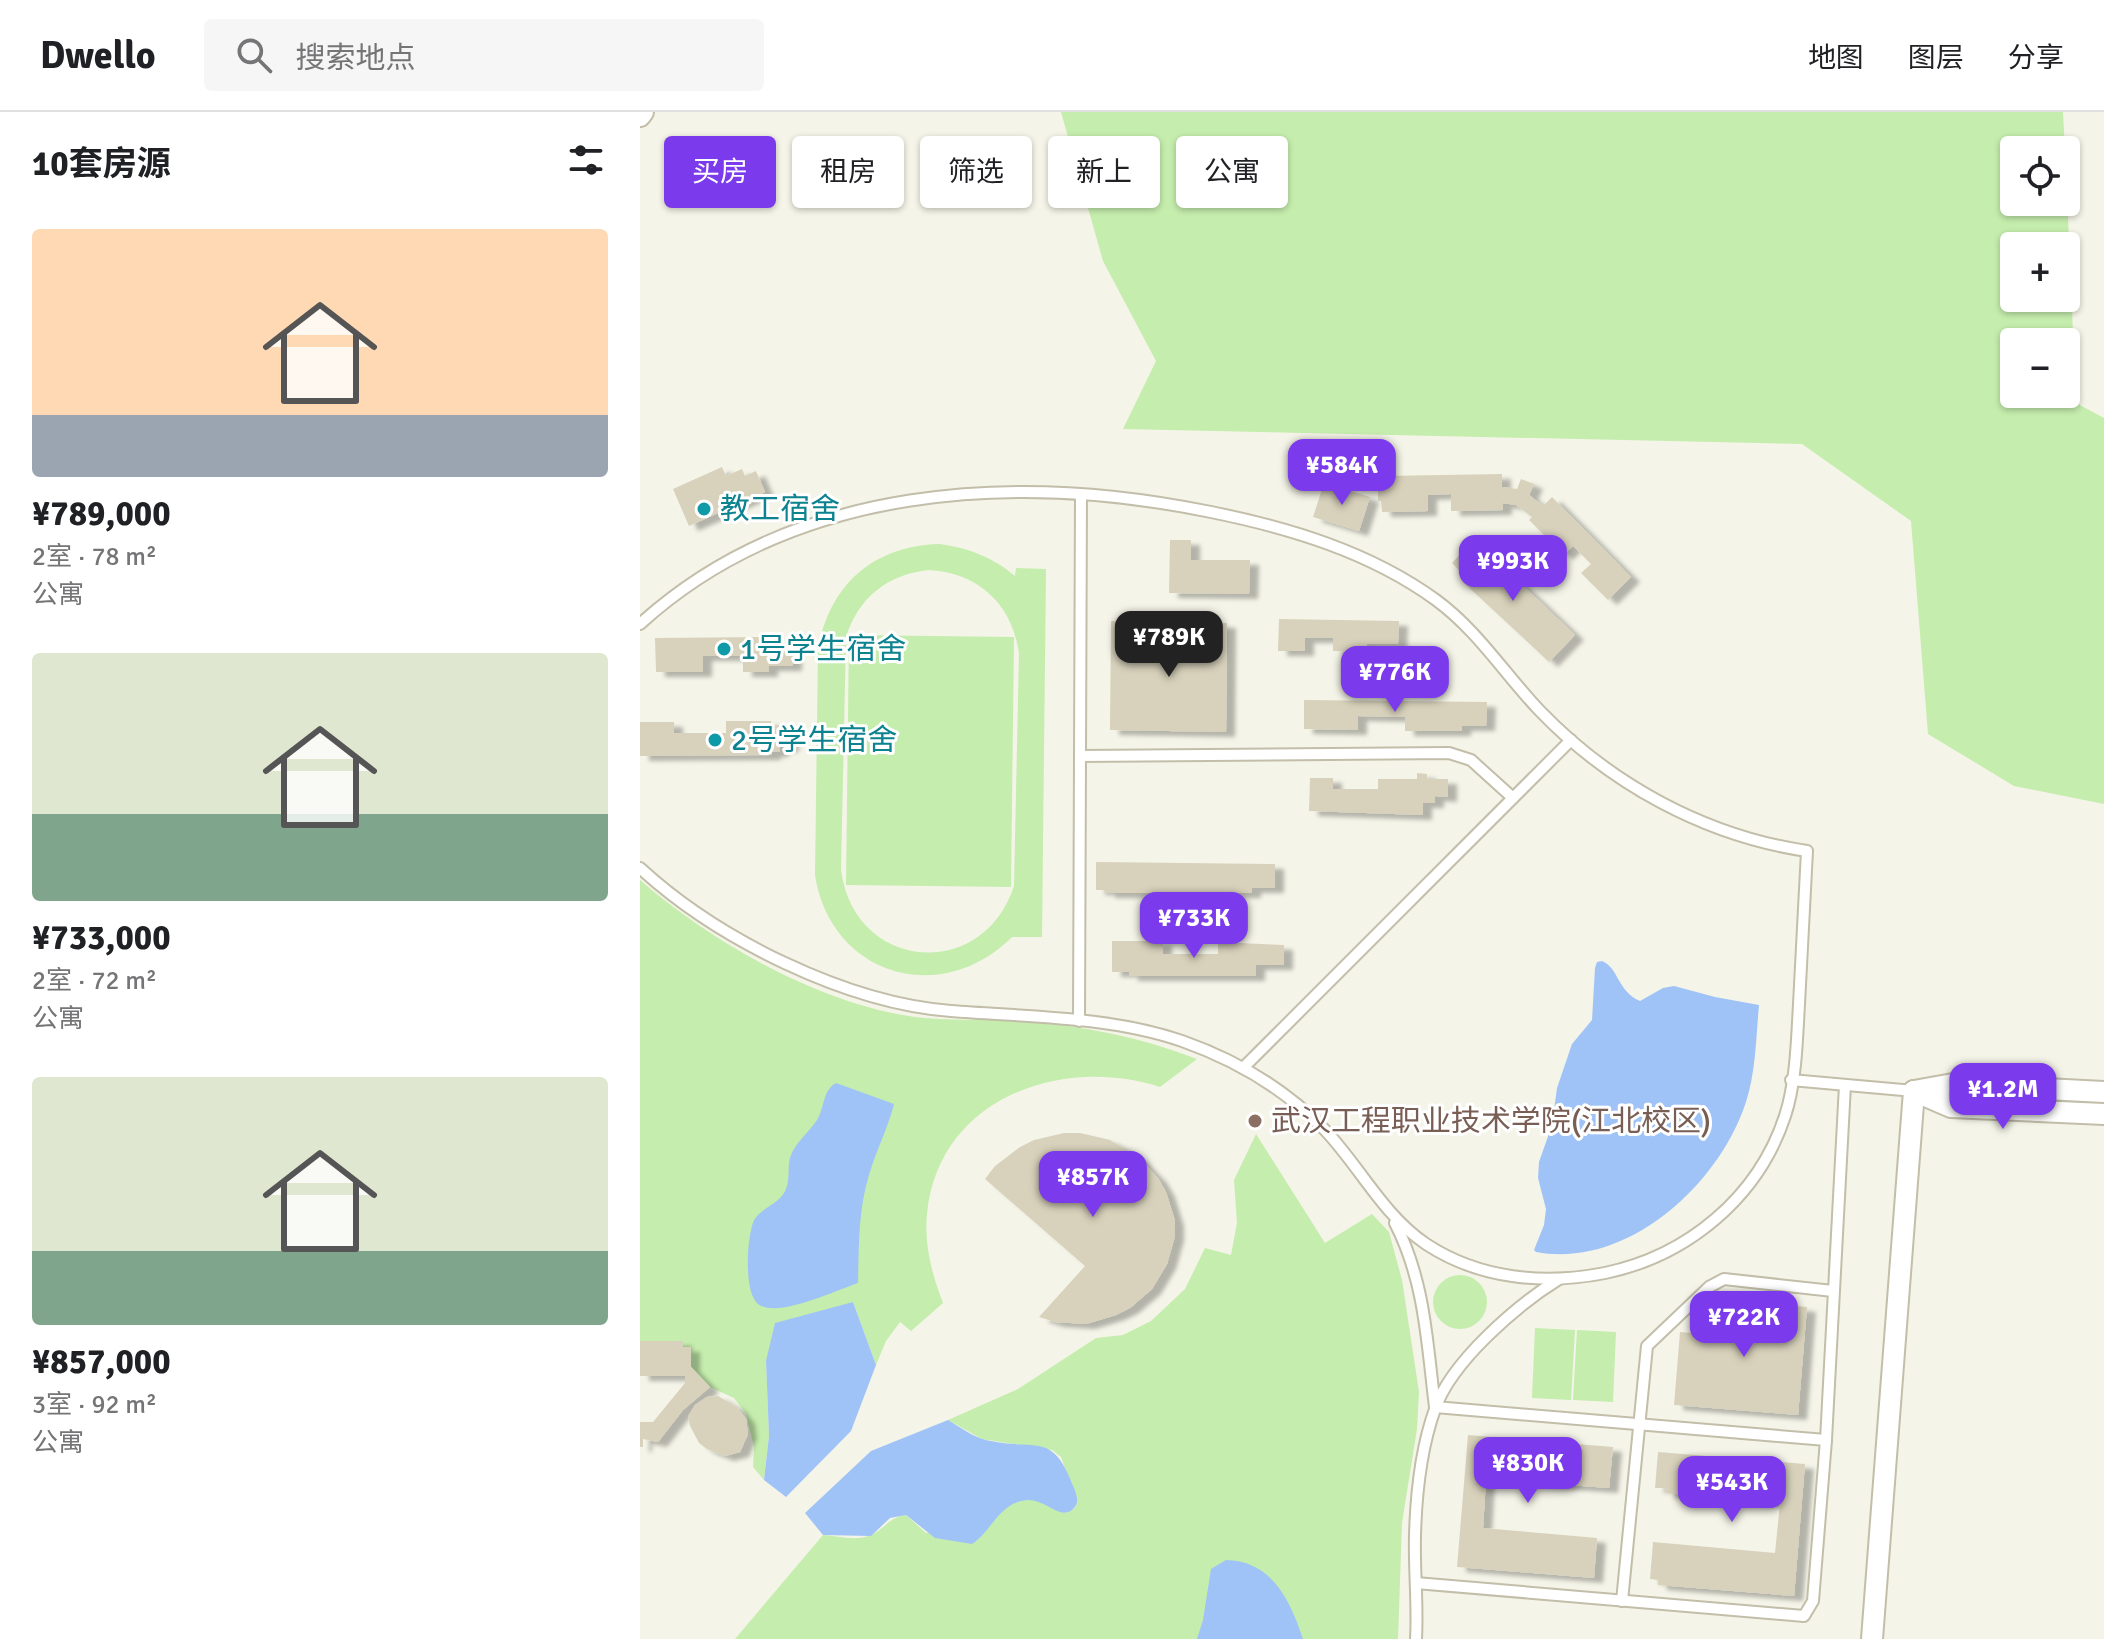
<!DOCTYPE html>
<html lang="zh">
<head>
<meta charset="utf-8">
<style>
  :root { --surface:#fff; --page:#f6f6f6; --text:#202124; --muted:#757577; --line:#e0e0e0; --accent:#7c3aed }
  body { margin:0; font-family:Signika,"Noto Sans SC",sans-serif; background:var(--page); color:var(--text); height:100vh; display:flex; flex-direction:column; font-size:30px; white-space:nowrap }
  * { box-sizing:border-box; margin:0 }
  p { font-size:26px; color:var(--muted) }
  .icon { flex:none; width:44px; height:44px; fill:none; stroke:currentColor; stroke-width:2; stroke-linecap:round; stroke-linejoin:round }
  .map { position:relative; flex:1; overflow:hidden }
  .details { display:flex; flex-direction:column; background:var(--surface); width:640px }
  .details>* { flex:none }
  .banner { position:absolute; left:24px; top:24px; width:760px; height:72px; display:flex; gap:16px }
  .fabs { position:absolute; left:1360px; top:24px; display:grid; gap:16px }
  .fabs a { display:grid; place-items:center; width:80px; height:80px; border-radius:8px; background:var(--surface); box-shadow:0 2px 6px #0004; font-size:40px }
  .price { position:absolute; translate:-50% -68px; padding:0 18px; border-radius:16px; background:var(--accent); color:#fff; font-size:26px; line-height:52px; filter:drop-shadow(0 2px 4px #0008) }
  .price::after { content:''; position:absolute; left:50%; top:48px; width:24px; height:18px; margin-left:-12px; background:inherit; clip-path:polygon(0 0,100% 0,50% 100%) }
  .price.active { background:#222; color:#fff }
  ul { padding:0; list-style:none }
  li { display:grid; align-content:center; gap:16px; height:424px; padding:0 32px }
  li span { display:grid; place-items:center; height:248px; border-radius:8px; color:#555 }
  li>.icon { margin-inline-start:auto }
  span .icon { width:144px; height:144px; fill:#fffc; stroke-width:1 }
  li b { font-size:34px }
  h2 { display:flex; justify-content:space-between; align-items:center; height:96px; padding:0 32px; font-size:34px }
  .pill { padding:0 28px; border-radius:8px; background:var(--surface); box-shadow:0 2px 6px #0004; font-size:28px; line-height:72px }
  .pill.active { background:var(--accent); color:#fff }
  header { display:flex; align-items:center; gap:48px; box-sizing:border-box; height:112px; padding:0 40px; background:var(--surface); border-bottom:2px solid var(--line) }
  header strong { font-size:38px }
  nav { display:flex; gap:44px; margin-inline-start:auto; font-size:28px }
  .search { width:560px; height:72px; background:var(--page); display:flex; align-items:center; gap:20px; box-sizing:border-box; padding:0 28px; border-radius:8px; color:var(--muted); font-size:30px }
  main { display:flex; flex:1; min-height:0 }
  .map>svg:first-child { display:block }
  .green { fill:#c5edad; fill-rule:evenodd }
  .water { fill:#9fc3f7 }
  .building { fill:#d8d2bc; filter:url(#shadow) }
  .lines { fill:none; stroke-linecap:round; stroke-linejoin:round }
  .lane-casing { stroke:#c2bea9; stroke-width:14 }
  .street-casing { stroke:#c2bea9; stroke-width:24 }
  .lane { stroke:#fff; stroke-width:10 }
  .street { stroke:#fff; stroke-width:20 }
  .culture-dot { fill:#0f9aa8; stroke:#fff; stroke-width:3 }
  .education-dot { fill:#8d6e63; stroke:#fff; stroke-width:3 }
  .labels { text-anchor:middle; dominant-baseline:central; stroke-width:6; stroke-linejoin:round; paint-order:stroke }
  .culture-label { font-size:30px; fill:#0d838f; stroke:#fff; text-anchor:start }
  .education-label { font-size:30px; fill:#785e54; stroke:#fff; text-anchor:start }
</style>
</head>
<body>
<header>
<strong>Dwello</strong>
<div class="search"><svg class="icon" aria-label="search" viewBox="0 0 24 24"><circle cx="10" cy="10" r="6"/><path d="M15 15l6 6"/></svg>搜索地点</div>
<nav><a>地图</a><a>图层</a><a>分享</a></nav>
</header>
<main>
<section class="details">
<h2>10套房源<svg class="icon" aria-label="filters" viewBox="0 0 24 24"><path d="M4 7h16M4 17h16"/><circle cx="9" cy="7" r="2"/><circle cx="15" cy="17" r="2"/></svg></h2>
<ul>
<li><span style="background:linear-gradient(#ffd9b3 75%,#9aa5b1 0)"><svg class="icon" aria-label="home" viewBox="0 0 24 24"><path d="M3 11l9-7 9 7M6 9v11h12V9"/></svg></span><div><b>¥789,000</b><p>2室 · 78 m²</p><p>公寓</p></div></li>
<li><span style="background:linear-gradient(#dfe7d0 65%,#7fa58c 0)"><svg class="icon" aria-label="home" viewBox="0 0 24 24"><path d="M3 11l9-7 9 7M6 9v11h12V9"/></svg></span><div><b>¥733,000</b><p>2室 · 72 m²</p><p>公寓</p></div></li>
<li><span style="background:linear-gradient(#dfe7d0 70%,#7fa58c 0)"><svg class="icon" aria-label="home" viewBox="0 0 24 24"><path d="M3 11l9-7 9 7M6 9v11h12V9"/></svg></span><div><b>¥857,000</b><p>3室 · 92 m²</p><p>公寓</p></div></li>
</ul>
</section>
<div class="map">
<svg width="1464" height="1527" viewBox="0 0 1464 1527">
  <defs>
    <filter id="shadow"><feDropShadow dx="9" dy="5" stdDeviation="2" flood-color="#0004"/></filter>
  </defs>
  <rect width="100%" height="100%" fill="#f5f4e8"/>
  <g class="green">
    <path d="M 421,0 L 1423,0 L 1425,38 L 1374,38 L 1374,90 L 1426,90 L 1426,58 L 1436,291 L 1464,306 L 1464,692 L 1374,674 L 1288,622 L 1271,409 L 1162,332 L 483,317 L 516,249 L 463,149 ZM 1374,134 L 1426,134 L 1426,186 L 1374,186 ZM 1374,230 L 1426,230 L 1426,282 L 1374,282 Z"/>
    <path d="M 299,432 C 329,436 352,445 375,464 L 376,456 L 406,457 L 402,825 L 372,825 C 301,896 191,864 175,763 L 178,538 C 189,473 233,434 299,432 ZM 288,458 C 338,460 372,492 379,541 L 374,774 C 342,871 214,859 201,758 L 206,525 C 219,485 247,463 288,458 Z"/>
    <path d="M 209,523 L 374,525 L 371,775 L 206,773 Z"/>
    <path d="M 0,768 C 73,831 179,892 275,905 C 309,909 345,907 379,909 C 440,913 500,925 557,947 L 520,975 C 422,943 298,986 287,1102 C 284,1134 292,1162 303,1191 L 271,1219 L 260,1210 L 246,1229 L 236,1253 L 213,1190 L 126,1249 L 129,1324 L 124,1368 L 113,1355 L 114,1335 L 106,1302 L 94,1286 L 70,1275 L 51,1255 L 51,1236 L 43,1235 L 43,1229 L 0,1229 Z"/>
    <path d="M 616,1022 L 685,1131 L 732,1102 L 749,1120 L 762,1168 L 779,1280 L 777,1317 L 762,1411 L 758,1527 L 95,1527 L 183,1423 C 197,1424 215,1429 228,1424 C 244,1419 248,1405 266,1403 L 286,1421 L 352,1410 C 363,1395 378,1385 397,1387 C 406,1389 416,1398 426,1401 L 435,1396 L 437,1391 L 421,1345 L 412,1338 L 342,1327 L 308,1308 L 378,1277 L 456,1226 L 483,1223 L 511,1209 L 545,1177 L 565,1136 L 591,1143 L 597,1111 L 594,1068 Z"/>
    <circle cx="820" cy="1190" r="27"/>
    <path d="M 895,1216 L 935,1218 L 931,1288 L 892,1286 Z"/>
    <path d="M 937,1218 L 976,1220 L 973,1290 L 933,1288 Z"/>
  </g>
  <g class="water">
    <path d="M 962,849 C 979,856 977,879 1000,889 L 1023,876 L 1034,874 L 1075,885 L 1119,893 C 1116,925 1116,959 1106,990 C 1079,1073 987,1157 896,1140 L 894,1138 L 904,1113 L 906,1097 L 898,1066 L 899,1050 L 912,1013 L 917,976 L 932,932 L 952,908 L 955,856 L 957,850 Z"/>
    <path d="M 196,971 L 254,992 C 248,1016 236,1039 229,1063 C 218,1099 219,1134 218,1171 C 197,1178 136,1207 118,1192 C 104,1180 107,1132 112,1114 C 116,1095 142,1094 147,1074 C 150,1064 147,1053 151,1043 C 156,1030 169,1020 177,1008 C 185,995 182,979 196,971 Z"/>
    <path d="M 213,1190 L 236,1253 L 211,1319 L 146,1385 L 124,1368 L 129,1324 L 126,1249 L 135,1211 Z"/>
    <path d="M 308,1308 C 320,1315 333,1325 346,1328 C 397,1340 412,1317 434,1376 C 437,1384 440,1392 432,1398 C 420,1408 405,1387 387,1388 C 358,1391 353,1418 332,1432 L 295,1426 L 266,1403 L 250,1406 L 231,1424 L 183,1423 L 165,1401 L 231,1339 Z"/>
    <path d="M 586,1448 C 632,1449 650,1488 663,1527 L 557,1527 L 563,1508 L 571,1457 Z"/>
  </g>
  <g class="building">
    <path d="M 82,355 L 86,364 L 102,357 L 105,364 L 116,359 L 125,380 L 49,414 L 33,377 Z"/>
    <path d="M 862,362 L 862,375 L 877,377 L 881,367 L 894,372 L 889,383 L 903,394 L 912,385 L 991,465 L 968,488 L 941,461 L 951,452 L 933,434 L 924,443 L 889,408 L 892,405 L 876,393 L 863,391 L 863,398 L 811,399 L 811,382 L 788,383 L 788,399 L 742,400 L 741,389 L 738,389 L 738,372 L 742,372 L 742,364 Z"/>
    <path d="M 684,371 L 730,385 L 719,419 L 673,405 Z"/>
    <path d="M 530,428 L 551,428 L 551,448 L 610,448 L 609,482 L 529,481 Z"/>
    <path d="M 830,432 L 846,446 L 850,442 L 935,523 L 909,550 L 823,470 L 827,466 L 812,451 Z"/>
    <path d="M 639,507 L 759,509 L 758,532 L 727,532 L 727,540 L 693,539 L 693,526 L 665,526 L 665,539 L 638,539 Z"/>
    <path d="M 471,509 L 505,510 L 505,521 L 551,521 L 551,510 L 587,511 L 586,620 L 470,618 Z"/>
    <path d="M 128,525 L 128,531 L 153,531 L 153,554 L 129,554 L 129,560 L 103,560 L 103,544 L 63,544 L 63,560 L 16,560 L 15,526 Z"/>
    <path d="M 664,588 L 847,590 L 846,614 L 822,614 L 822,619 L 765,619 L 765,605 L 718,604 L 718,618 L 664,617 Z"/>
    <path d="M 86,609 L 131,609 L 131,613 L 150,613 L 150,635 L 140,635 L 140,640 L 132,640 L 132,643 L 0,644 L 0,610 L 34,610 L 34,621 L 86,621 Z"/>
    <path d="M 777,661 L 787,662 L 787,667 L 808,667 L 808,685 L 795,684 L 795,691 L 783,691 L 783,703 L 669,699 L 670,666 L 693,666 L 693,677 L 738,677 L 738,667 L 777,667 Z"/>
    <path d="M 456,750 L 635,752 L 635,776 L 612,776 L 612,781 L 466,781 L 466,778 L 456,778 Z"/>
    <path d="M 472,829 L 523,829 L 523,842 L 578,842 L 578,830 L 644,833 L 644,853 L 616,853 L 616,864 L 489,864 L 489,860 L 472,860 Z"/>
    <path d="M 424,1021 L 440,1021 L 470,1028 L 497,1044 L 518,1066 L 526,1080 L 535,1109 L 535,1124 L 527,1152 L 512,1177 L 490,1196 L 476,1203 L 446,1212 L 415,1210 L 399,1205 L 445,1154 L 345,1067 L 355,1054 L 380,1035 L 394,1028 Z"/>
    <path d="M 1087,1188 L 1167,1195 L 1158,1303 L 1034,1293 L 1040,1220 L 1052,1221 Z"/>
    <path d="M 0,1229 L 43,1229 L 43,1235 L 51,1235 L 51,1255 L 70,1275 L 43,1298 L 18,1330 L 3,1327 L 3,1335 L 0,1335 L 0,1310 L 13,1310 L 45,1271 L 45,1264 L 0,1264 Z"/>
    <path d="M 78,1284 L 97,1295 L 106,1307 L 108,1322 L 100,1340 L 85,1344 L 67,1337 L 59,1331 L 50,1314 L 48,1305 L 55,1293 L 67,1285 Z"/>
    <path d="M 828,1323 L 973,1335 L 969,1376 L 846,1367 L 843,1416 L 957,1426 L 954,1466 L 817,1455 Z"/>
    <path d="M 1018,1340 L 1165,1352 L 1154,1484 L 1018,1473 L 1018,1468 L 1010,1467 L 1013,1430 L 1135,1441 L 1140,1391 L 1025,1381 L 1026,1376 L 1015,1376 Z"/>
  </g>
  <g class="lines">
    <defs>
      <g id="lane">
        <path d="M 0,512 C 154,372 376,360 571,400 C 650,416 730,440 796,488 C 837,518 864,561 899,598 C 970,672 1065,724 1167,739 C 1164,790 1162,841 1159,892 C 1157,927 1156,971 1145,1004 C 1118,1086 1047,1144 965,1161 C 904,1173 839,1167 786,1132 C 743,1103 720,1055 685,1018 C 645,977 596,948 542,929 C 469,904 387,905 311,899 C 206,891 77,827 0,756"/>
        <path d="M 440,644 L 809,641 L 831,648 L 873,686"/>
        <path d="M 439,909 L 441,383"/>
        <path d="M 603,956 L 931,628"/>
        <path d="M 1151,968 L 1274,979"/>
        <path d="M 755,1111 C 785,1169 787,1231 795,1295"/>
        <path d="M 795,1295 L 1186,1328"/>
        <path d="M 776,1471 L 1164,1504 L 1173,1489 L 1186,1328 L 1205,973"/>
        <path d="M 982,1489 L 1007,1234 L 1069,1175 L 1084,1167 L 1193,1179"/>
        <path d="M 776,1527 C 778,1492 774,1458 775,1424 C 776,1383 781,1336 795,1297 C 811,1250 877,1193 919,1167"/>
      </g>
      <g id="street">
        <path d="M 0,4 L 3,0"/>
        <path d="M 1274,979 L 1311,995 L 1464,1002"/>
        <path d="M 1274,979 L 1313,972 L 1464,980"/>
        <path d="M 1232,1527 L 1274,979"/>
      </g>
    </defs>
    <use href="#lane" class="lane-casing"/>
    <use href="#street" class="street-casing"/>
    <use href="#lane" class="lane"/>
    <use href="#street" class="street"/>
  </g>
  <g class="culture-dot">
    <circle cx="64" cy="397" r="8"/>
    <circle cx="84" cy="537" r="8"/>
    <circle cx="75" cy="628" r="8"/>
  </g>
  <circle class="education-dot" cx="615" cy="1009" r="8"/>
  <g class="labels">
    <g class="culture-label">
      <text x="80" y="397">教工宿舍</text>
      <text x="100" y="537">1号学生宿舍</text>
      <text x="91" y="628">2号学生宿舍</text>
    </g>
    <g class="education-label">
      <text x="631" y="1009">武汉工程职业技术学院(江北校区)</text>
    </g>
  </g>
</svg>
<div class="fabs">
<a><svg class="icon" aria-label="locate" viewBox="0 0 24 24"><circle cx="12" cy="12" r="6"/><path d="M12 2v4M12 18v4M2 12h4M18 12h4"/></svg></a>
<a>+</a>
<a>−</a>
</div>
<b class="price" style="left:702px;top:395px">¥584K</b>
<b class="price" style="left:873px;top:491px">¥993K</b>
<b class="price active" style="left:529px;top:567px">¥789K</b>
<b class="price" style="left:755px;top:602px">¥776K</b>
<b class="price" style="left:554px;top:848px">¥733K</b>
<b class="price" style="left:1363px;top:1019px">¥1.2M</b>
<b class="price" style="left:453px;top:1107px">¥857K</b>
<b class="price" style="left:1104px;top:1247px">¥722K</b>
<b class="price" style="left:888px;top:1393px">¥830K</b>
<b class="price" style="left:1092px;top:1412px">¥543K</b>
<div class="banner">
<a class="pill active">买房</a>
<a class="pill">租房</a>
<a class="pill">筛选</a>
<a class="pill">新上</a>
<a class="pill">公寓</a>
</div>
</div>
</main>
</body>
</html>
